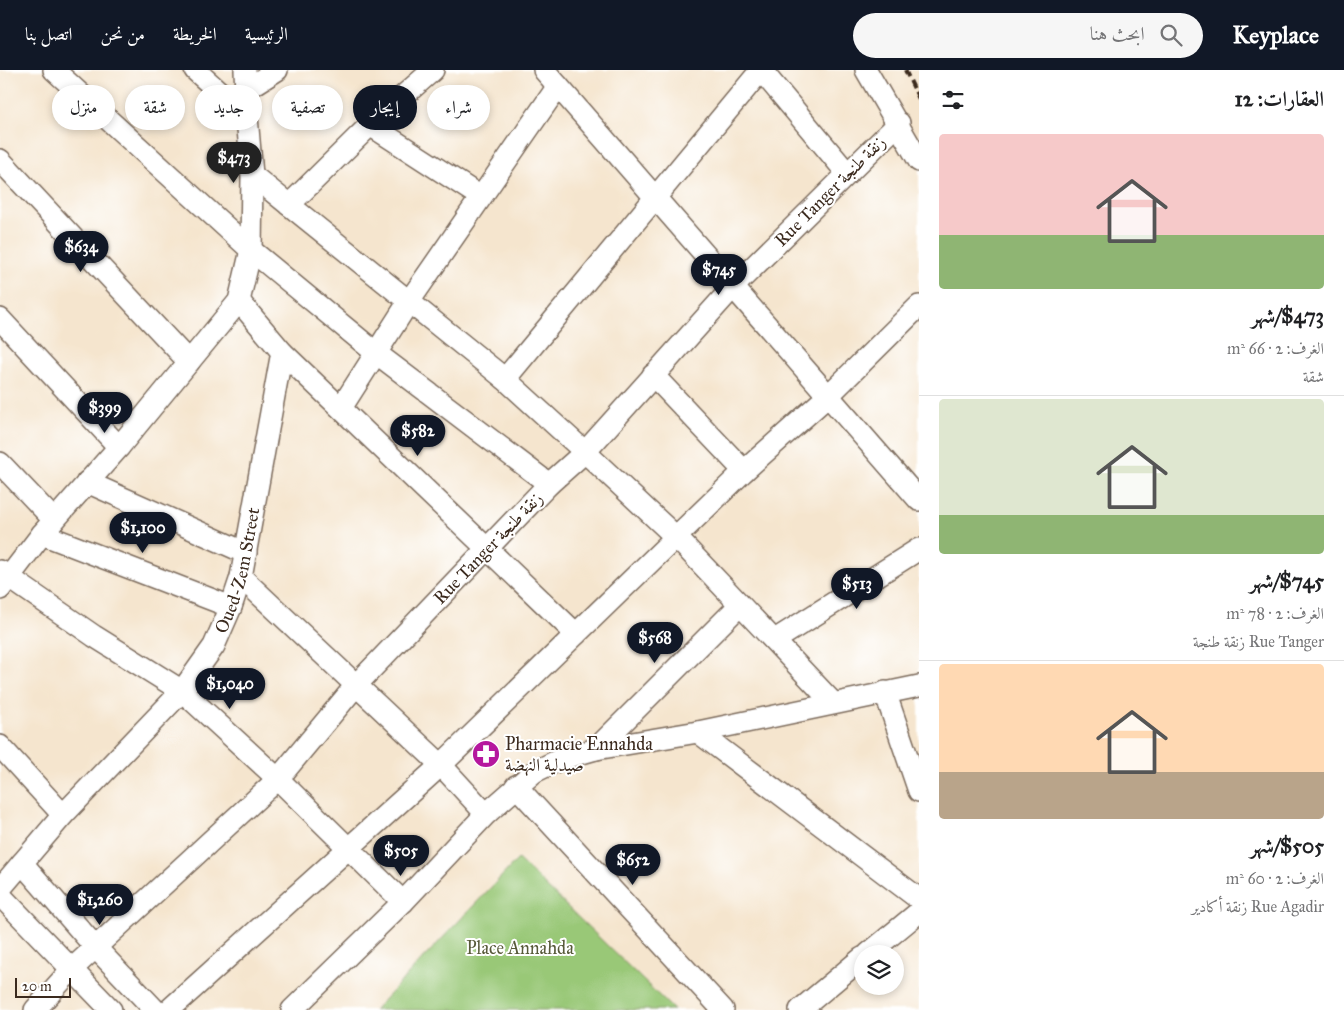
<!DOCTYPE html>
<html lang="ar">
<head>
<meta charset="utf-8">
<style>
  :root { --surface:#fff; --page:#f6f6f6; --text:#202124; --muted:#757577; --line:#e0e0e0; --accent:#111827 }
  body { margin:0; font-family:"IM FELL Great Primer",Amiri,serif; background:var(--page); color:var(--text); direction:rtl; height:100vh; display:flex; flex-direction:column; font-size:19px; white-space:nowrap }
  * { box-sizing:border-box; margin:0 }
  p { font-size:16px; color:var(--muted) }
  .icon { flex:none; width:28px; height:28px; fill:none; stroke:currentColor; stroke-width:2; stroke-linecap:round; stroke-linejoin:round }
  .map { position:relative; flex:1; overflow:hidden; direction:ltr }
  .panel { display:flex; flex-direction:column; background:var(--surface); width:425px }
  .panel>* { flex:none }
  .hud { position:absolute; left:15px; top:15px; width:475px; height:45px; direction:rtl; display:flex; gap:10px }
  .tools { position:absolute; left:854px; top:875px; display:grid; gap:10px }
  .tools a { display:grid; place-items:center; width:50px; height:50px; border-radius:50%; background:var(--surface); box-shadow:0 2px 8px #0003; font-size:25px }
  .scale { position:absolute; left:15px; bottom:12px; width:56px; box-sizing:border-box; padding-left:5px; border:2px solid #3b2a1e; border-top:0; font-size:14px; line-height:18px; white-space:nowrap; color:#3b2a1e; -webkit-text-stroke:4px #fff; paint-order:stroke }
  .price { position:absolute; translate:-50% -42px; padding:0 11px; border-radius:18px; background:var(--accent); color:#fff; font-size:16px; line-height:32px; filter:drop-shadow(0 1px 2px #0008) }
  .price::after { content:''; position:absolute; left:50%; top:30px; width:15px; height:11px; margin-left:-8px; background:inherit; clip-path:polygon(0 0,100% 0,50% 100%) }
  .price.selected { background:#222; color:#fff }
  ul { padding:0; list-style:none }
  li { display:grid; align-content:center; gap:10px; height:265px; padding:0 20px }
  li+li { border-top:1px solid var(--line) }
  li span { display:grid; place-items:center; height:155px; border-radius:5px; color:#555 }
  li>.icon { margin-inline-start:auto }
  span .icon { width:90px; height:90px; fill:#fffc; stroke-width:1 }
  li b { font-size:21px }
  h2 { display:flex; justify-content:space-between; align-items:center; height:60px; padding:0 20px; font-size:21px }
  .tag { padding:0 18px; border-radius:22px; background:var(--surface); box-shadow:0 2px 8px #0003; font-size:18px; line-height:45px }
  .tag.selected { background:var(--accent); color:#fff }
  header { display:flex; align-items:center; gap:30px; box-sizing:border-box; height:70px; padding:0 25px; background:var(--accent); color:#fff }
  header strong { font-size:24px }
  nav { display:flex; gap:28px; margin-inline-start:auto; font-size:18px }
  .search { width:350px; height:45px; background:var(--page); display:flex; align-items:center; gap:12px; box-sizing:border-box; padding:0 18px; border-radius:28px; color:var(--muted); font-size:19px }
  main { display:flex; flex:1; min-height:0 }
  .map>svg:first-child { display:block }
  .green { fill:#99c877; stroke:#6a794a }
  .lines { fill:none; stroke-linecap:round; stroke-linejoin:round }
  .minor-casing { stroke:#7c6b5c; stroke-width:24 }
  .minor { stroke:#fff; stroke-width:21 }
  .rail { stroke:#3b2a1e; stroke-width:4; stroke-dasharray:8 4; stroke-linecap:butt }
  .labels { text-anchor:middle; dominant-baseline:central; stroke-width:4; stroke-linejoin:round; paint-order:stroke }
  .street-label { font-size:18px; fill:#3b2a1e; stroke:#fff }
  .poi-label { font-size:18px; fill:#3b2a1e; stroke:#fff; text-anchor:start }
  .park-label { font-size:18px; fill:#575939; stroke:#fff }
</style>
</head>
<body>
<header>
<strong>Keyplace</strong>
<div class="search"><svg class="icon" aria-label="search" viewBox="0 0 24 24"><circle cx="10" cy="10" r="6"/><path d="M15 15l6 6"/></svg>ابحث هنا</div>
<nav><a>الرئيسية</a><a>الخريطة</a><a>من نحن</a><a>اتصل بنا</a></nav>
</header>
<main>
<section class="panel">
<h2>العقارات: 12<svg class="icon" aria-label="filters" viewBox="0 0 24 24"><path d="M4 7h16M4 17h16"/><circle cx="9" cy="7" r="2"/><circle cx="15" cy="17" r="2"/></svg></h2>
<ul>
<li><span style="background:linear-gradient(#f6c9c9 65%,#8fb573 0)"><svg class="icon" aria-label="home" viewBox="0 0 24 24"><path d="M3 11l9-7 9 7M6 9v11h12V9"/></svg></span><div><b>$473/شهر</b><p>الغرف: 2 · 66 m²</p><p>شقة</p></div></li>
<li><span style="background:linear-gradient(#dfe7d0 75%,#8fb573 0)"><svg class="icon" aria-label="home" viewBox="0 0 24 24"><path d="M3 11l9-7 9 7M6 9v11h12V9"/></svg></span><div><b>$745/شهر</b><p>الغرف: 2 · 78 m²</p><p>Rue Tanger زنقة طنجة</p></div></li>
<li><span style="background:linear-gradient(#ffd9b3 70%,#b9a48a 0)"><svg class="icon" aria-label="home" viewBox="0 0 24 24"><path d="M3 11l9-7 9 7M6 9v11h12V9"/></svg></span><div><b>$505/شهر</b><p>الغرف: 2 · 60 m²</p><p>Rue Agadir زنقة أكادير</p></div></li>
</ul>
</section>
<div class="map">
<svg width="919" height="940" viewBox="0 0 919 940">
  <rect width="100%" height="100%" fill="#fff"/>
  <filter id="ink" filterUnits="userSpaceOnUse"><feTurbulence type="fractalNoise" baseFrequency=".02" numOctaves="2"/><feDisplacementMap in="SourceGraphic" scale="10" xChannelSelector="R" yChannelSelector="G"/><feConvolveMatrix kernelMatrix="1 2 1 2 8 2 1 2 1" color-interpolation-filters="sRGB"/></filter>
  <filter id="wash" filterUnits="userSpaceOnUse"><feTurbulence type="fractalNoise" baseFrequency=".0096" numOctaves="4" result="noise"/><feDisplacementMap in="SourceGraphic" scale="20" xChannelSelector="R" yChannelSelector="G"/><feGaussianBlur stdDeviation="1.12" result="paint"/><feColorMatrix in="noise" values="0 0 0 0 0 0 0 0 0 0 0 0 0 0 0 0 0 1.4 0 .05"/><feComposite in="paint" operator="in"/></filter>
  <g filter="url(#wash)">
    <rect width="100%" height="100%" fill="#f5e5ce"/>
    <path class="green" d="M 518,789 L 674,940 L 374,940 Z"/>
  </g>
  <g filter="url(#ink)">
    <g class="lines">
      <defs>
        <g id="minor">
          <path d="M 54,0 L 251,180 L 376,283 L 549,414"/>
          <path d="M 195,0 L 247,47"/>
          <path d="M 544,0 L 919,430"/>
          <path d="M 761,0 L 847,103"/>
          <path d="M 866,0 L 919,91"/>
          <path d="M 247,19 L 277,0"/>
          <path d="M 370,55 L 481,127"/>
          <path d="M 0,90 L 189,292"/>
          <path d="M 252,105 L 505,309 L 585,382 L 677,468 L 833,633"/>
          <path d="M 289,135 L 370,55 L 433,0"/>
          <path d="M 239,231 L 282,282 L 576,564"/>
          <path d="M 0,249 L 119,377"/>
          <path d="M 653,305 L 744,401"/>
          <path d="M 505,309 L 761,0"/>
          <path d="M 341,338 L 408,233 L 558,16"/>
          <path d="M 0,393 L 54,450"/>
          <path d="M 87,412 L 246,483"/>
          <path d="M 42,464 L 231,537"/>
          <path d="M 0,501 L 94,566 L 182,621 L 278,709 L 403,832"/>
          <path d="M 241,507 L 441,695 L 486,744"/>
          <path d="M 0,519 L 42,464 L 119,377 L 239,231 L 251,180 L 252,105 L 247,47 L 245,0"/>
          <path d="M 775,570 L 919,479"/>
          <path d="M 885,622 L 919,721"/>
          <path d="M 698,662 L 919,829"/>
          <path d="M 0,676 L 63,745"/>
          <path d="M 596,679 L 739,536"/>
          <path d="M 516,716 L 723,940"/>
          <path d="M 22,793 L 96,878 L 155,940"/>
          <path id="s1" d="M 0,819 L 63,745 L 182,621 L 214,576 L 231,537 L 241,507 L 282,282"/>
          <path d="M 0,825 L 111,940"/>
          <path d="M 868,884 L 919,842"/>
          <path d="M 35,940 L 72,899 L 278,709 L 357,614 L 549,414 L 585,382 L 734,216 L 899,53"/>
          <path d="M 169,940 L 441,695 L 744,401 L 829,325 L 919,236"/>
          <path d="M 292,940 L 403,832 L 486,744 L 534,702 L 561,689 L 596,679 L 698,662 L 919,616"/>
          <path d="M 800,940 L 862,888"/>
        </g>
      </defs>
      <use href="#minor" class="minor-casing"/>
      <use href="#minor" class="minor"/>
      <path class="rail" d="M 905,0 L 919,29"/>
    </g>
  </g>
  <defs>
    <symbol id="pharmacy-disc" viewBox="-11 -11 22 22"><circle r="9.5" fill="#b5179e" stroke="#fff"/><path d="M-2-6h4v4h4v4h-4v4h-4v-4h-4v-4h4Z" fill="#fff"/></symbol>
  </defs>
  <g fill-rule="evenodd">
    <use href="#pharmacy-disc" x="470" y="668" width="32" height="32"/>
  </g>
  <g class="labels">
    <g class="street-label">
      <text transform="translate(830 121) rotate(-45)">Rue Tanger زنقة طنجة</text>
      <text transform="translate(488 478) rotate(-46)">Rue Tanger زنقة طنجة</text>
      <text stroke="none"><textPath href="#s1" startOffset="404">Oued-Zem Street</textPath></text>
    </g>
    <g class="poi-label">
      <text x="505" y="674">Pharmacie Ennahda<tspan x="505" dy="21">صيدلية النهضة</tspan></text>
    </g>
    <g class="park-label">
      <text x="520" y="878">Place Annahda</text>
    </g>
  </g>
</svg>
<div class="tools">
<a><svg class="icon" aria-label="layers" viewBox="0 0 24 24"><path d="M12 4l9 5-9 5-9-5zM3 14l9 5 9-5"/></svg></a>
</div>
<div class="scale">20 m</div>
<b class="price selected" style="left:234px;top:114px">$473</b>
<b class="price" style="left:81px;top:203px">$634</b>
<b class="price" style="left:719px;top:226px">$745</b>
<b class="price" style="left:105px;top:364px">$399</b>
<b class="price" style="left:418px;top:387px">$582</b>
<b class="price" style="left:143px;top:484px">$1,100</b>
<b class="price" style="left:857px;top:540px">$513</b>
<b class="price" style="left:655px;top:594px">$568</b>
<b class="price" style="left:230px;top:640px">$1,040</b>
<b class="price" style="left:401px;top:807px">$505</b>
<b class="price" style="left:633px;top:816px">$652</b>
<b class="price" style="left:100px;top:856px">$1,260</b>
<div class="hud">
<a class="tag">شراء</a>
<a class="tag selected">إيجار</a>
<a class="tag">تصفية</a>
<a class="tag">جديد</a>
<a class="tag">شقة</a>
<a class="tag">منزل</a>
</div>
</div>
</main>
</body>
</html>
